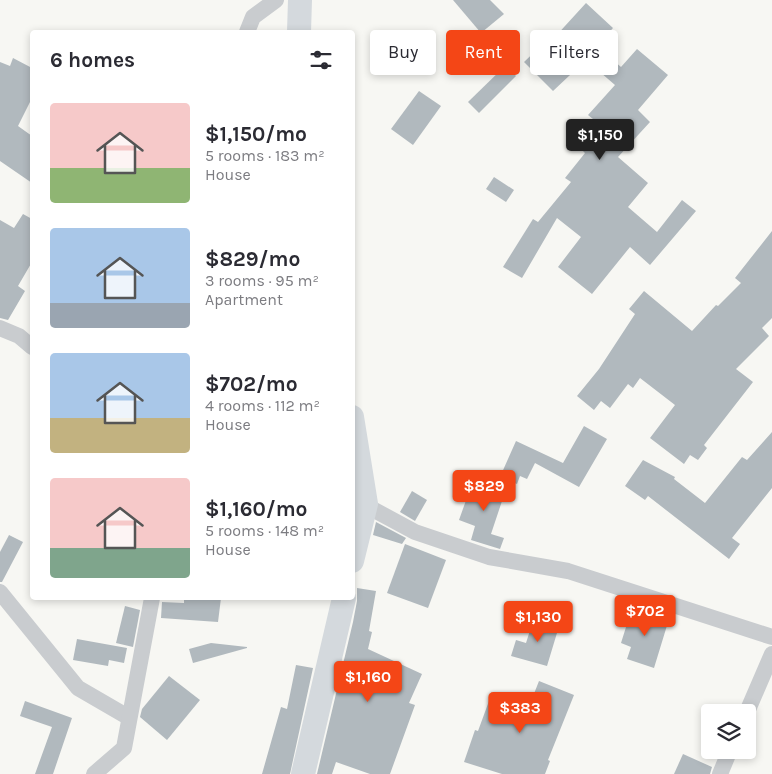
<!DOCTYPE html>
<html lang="en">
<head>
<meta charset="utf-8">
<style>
  :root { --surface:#fff; --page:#f2f2f3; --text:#2b2b33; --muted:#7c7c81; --accent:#f44616 }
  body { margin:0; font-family:Karla,sans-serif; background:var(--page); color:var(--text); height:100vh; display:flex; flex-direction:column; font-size:19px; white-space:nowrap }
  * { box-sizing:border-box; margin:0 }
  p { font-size:16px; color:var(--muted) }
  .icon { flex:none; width:28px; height:28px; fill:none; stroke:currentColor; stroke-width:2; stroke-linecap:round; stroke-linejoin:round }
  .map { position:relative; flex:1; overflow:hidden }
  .side { position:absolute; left:30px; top:30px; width:325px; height:570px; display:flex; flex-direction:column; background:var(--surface); border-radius:5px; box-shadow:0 2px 8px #0003 }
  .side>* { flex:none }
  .hud { position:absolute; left:370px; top:30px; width:326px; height:45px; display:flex; gap:10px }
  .controls { position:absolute; left:701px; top:704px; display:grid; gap:10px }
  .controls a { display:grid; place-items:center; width:55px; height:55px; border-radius:5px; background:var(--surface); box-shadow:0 2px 8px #0003; font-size:25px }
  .price { position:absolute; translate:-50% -42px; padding:0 11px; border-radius:5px; background:var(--accent); color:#fff; font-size:16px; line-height:32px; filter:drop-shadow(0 1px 2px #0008) }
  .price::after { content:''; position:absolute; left:50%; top:30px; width:15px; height:11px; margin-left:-8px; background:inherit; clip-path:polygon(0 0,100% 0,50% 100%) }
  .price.current { background:#222; color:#fff }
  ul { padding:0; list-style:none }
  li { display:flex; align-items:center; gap:15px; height:125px; padding:0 20px }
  li span { display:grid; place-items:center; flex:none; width:140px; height:100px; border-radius:5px; color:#555 }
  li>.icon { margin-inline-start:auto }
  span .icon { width:60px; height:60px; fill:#fffc; stroke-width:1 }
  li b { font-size:21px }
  h2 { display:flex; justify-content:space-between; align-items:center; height:60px; padding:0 20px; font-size:21px }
  .chip { padding:0 18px; border-radius:5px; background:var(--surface); box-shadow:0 2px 8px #0003; font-size:18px; line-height:45px }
  .chip.current { background:var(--accent); color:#fff }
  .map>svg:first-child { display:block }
  .building { fill:#b1b9be }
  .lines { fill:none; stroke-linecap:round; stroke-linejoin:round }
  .street { stroke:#c9cccf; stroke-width:16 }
  .secondary { stroke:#d4d9dd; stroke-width:24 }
</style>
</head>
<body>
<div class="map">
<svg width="772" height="774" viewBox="0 0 772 774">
  <rect width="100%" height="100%" fill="#f7f7f3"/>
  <g class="building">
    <path d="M 453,0 L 490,0 L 504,14 L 481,33 Z"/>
    <path d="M 586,3 L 613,28 L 597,46 L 621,67 L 637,49 L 668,75 L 638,110 L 650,122 L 618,157 L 648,183 L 628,207 L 657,232 L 682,200 L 696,211 L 650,265 L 630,247 L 592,294 L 558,267 L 581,237 L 557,218 L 522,278 L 503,267 L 533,219 L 538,222 L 571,182 L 565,178 L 585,153 L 582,150 L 603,127 L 588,115 L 615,85 L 586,60 L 553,91 L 524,62 L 551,36 L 554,38 Z"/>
    <path d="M 13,58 L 32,68 L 32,98 L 18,126 L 32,136 L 32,183 L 0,161 L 0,62 L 10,66 Z"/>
    <path d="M 506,65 L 516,76 L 479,113 L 468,102 Z"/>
    <path d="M 419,91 L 441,106 L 413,145 L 391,129 Z"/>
    <path d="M 494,177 L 514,190 L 506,202 L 486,189 Z"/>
    <path d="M 23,214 L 32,219 L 32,262 L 18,286 L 25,291 L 8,320 L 0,318 L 0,220 L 14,228 Z"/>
    <path d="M 772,231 L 772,318 L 762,328 L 769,336 L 736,369 L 753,382 L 704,445 L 707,448 L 698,460 L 690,455 L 684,464 L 650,438 L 675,405 L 640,378 L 633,388 L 628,384 L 610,408 L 601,401 L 594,410 L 577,396 L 599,369 L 635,314 L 629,309 L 644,291 L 692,331 L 716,305 L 718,306 L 741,283 L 735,278 Z"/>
    <path d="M 584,426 L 607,439 L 579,487 L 535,463 L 527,479 L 520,476 L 517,484 L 500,477 L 516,441 L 563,463 Z"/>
    <path d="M 772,432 L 772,488 L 732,538 L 740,544 L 729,559 L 648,496 L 645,500 L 625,486 L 643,460 L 675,477 L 674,479 L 705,503 L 742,457 L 747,460 Z"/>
    <path d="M 474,478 L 506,489 L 491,534 L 504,538 L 500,549 L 471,540 L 475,526 L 459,520 Z"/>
    <path d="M 412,491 L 427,500 L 415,521 L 400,512 Z"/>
    <path d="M 376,522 L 406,538 L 402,544 L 373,535 Z"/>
    <path d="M 9,535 L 23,542 L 2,582 L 0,582 L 0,552 Z"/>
    <path d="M 405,544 L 446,560 L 428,608 L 387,593 Z"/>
    <path d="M 357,588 L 376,591 L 369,631 L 372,632 L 368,649 L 422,674 L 409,703 L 415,705 L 390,774 L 370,774 L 336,762 L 332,774 L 317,774 L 353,622 L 357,601 Z"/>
    <path d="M 184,598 L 221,598 L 218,622 L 161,618 L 162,602 L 184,603 Z"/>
    <path d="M 125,606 L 140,610 L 133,647 L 116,643 Z"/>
    <path d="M 632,608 L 669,619 L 654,668 L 627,659 L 631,647 L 621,643 Z"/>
    <path d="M 545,618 L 560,623 L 547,666 L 511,656 L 516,640 L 526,643 L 533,621 L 543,625 Z"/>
    <path d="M 77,639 L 127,648 L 124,663 L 109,660 L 108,666 L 73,660 Z"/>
    <path d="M 211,643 L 247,647 L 247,648 L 193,663 L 189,649 Z"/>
    <path d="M 296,665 L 313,668 L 290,774 L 262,774 L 281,707 L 287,709 Z"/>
    <path d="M 169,676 L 200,700 L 167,740 L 140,717 L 142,709 Z"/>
    <path d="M 539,681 L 574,695 L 548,760 L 550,761 L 545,774 L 502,774 L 464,762 L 475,730 L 478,731 L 489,701 L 526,714 Z"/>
    <path d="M 25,701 L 72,718 L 53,774 L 35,774 L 52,727 L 20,716 Z"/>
    <path d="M 683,754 L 712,767 L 710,774 L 674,774 Z"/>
  </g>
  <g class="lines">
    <g class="street">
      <path d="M 247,32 L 253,17 L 276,0"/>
      <path d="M 0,328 L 19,336 L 32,347"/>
      <path d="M 352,498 L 415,532 L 489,557 L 568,571 L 772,637"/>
      <path d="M 0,592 L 78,688 L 128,717"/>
      <path d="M 747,712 L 772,654"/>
      <path d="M 94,774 L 124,748 L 152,598"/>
      <path d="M 720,774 L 730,750"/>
    </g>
    <g class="secondary">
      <path d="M 299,32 L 300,0"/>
      <path d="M 352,417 L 366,504 L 352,561"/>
      <path d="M 303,774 L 344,598"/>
    </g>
  </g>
</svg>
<div class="controls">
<a><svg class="icon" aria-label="layers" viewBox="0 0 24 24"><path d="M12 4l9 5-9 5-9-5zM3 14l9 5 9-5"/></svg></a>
</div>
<b class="price current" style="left:600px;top:161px">$1,150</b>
<b class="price" style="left:484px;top:512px">$829</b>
<b class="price" style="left:645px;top:637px">$702</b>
<b class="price" style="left:538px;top:643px">$1,130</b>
<b class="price" style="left:368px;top:703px">$1,160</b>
<b class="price" style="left:520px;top:734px">$383</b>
<div class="hud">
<a class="chip">Buy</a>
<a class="chip current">Rent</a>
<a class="chip">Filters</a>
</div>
<section class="side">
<h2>6 homes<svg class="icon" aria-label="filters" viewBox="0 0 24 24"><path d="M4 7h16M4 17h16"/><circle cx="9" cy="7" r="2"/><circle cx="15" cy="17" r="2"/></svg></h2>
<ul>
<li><span style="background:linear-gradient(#f6c9c9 65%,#8fb573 0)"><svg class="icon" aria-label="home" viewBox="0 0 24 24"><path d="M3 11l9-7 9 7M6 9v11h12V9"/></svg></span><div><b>$1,150/mo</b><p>5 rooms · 183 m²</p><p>House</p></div></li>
<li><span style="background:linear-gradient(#a9c7e8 75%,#9aa5b1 0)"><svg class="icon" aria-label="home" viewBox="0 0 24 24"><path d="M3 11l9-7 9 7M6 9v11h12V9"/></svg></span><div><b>$829/mo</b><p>3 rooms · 95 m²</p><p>Apartment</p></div></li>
<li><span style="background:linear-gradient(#a9c7e8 65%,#c2b280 0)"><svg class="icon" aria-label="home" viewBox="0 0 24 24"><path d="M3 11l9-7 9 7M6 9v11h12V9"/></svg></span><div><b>$702/mo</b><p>4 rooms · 112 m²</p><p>House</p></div></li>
<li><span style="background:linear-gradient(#f6c9c9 70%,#7fa58c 0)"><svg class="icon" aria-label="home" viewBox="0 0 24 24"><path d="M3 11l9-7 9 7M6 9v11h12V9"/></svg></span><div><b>$1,160/mo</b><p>5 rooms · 148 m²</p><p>House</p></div></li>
</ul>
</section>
</div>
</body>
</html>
